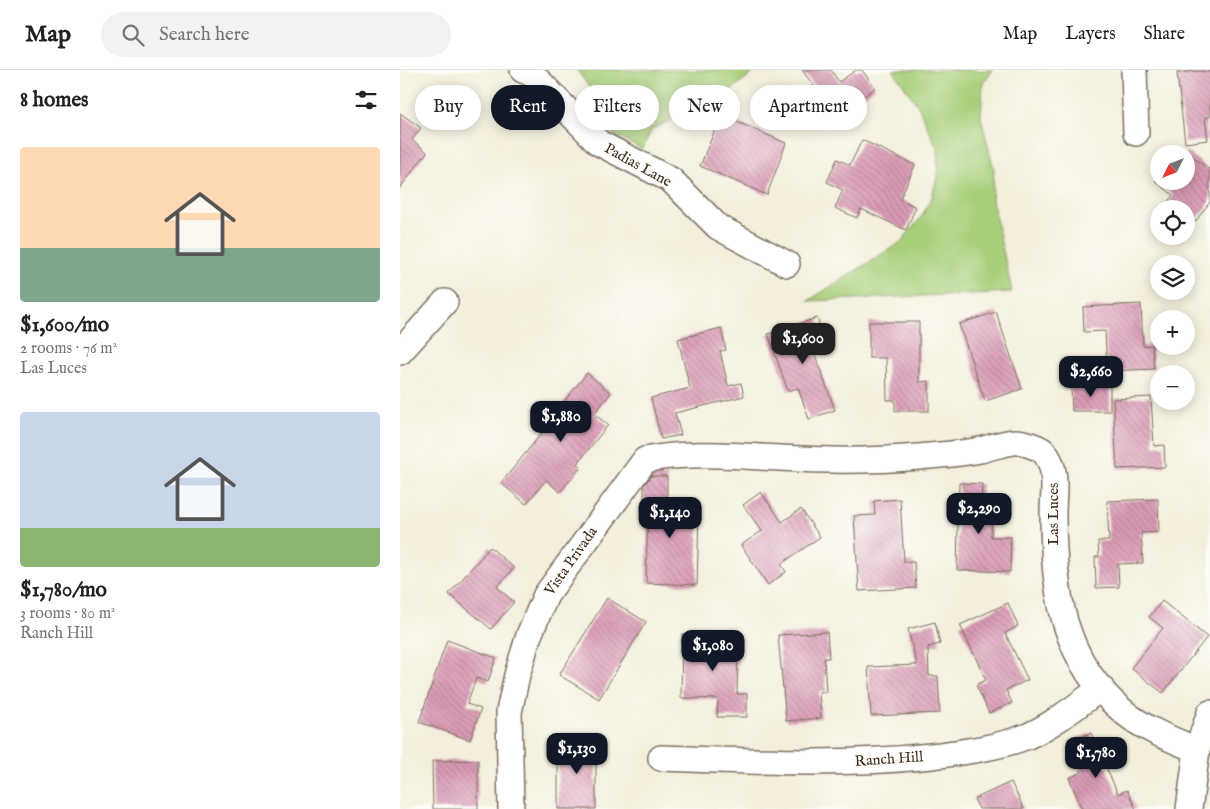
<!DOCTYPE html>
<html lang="en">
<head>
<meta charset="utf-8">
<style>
  :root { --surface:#fff; --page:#f2f2f2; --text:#202124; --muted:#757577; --line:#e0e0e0; --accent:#111827 }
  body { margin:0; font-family:"IM FELL English",serif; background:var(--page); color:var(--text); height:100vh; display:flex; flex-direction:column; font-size:19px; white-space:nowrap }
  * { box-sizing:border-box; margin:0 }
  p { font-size:16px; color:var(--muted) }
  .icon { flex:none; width:28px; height:28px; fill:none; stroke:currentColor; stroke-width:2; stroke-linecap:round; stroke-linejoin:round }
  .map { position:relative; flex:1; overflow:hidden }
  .panel { display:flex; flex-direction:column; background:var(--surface); width:400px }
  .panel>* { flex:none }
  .guide { position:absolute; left:15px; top:15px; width:475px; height:45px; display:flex; gap:10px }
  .needle { width:32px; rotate:228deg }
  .buttons { position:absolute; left:750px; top:75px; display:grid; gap:10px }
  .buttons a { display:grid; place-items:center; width:45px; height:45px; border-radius:50%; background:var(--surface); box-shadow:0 2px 12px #0003; font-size:25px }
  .price { position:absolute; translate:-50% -42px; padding:0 11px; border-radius:10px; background:var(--accent); color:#fff; font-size:16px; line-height:32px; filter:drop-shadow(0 1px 2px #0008) }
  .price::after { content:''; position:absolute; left:50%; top:30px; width:15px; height:11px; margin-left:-8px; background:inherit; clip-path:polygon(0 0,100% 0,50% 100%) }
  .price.on { background:#222; color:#fff }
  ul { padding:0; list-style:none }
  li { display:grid; align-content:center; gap:10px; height:265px; padding:0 20px }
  li span { display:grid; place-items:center; height:155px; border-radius:5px; color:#555 }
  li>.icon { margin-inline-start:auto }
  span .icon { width:90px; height:90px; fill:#fffc; stroke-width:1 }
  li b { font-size:21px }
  h2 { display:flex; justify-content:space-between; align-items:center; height:60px; padding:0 20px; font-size:21px }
  .pill { padding:0 18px; border-radius:22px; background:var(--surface); box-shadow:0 2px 12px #0003; font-size:18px; line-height:45px }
  .pill.on { background:var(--accent); color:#fff }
  header { display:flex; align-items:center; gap:30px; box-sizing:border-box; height:70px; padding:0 25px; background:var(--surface); border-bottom:1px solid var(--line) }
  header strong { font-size:24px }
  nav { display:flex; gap:28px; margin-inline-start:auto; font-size:18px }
  .search { width:350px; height:45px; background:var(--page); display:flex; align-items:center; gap:12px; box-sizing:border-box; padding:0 18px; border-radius:28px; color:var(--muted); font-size:19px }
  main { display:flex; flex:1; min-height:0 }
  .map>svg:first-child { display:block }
  .green { fill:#a8cf7a; stroke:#727c4c }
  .building { fill:url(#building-back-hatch) }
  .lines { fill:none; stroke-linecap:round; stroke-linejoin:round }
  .minor-casing { stroke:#7b6f60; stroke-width:28 }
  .minor { stroke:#fff; stroke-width:25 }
  .labels { text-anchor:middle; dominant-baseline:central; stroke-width:4; stroke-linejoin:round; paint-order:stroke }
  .street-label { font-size:15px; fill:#3b2a1e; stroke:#fdfcf7 }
</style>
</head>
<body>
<header>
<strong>Map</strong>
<div class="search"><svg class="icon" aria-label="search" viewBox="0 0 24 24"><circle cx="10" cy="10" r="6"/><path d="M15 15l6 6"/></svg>Search here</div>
<nav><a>Map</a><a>Layers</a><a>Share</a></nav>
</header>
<main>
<section class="panel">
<h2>8 homes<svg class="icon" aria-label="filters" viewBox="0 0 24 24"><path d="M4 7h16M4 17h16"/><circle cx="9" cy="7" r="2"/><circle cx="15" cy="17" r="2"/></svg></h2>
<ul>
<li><span style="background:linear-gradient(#ffd9b3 65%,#7fa58c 0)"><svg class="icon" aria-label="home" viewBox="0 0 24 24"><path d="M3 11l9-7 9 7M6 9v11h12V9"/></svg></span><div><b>$1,600/mo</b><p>2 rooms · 76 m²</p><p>Las Luces</p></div></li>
<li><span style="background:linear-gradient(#c9d6e8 75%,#8fb573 0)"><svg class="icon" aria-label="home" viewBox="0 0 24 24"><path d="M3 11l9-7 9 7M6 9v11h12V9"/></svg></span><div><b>$1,780/mo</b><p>3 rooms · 80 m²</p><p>Ranch Hill</p></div></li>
</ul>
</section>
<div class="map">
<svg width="810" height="739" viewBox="0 0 810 739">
  <defs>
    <pattern id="building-back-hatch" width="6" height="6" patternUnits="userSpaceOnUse" patternTransform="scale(1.25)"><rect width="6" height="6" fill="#da9ab6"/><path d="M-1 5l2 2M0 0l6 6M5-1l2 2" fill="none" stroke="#b27e93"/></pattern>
  </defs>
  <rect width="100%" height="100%" fill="#fdfcf7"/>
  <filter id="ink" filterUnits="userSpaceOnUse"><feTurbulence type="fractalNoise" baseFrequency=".02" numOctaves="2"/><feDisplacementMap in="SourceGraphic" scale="10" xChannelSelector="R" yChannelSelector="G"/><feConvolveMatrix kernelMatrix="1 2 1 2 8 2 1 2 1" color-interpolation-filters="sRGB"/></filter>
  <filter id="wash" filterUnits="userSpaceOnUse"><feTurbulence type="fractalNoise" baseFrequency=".0096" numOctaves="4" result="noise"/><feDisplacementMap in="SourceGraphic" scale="20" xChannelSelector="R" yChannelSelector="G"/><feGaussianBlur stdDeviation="1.12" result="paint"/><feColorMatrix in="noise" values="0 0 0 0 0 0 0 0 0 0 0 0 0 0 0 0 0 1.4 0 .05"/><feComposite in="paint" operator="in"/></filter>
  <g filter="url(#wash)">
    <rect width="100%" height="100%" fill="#f3efdc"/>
    <g class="green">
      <path d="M 177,0 L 357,0 L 319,29 L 252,59 L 242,79 L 207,61 L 199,52 L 204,38 Z"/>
      <path d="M 493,0 L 593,0 L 583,13 L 581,47 L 594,100 L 592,130 L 612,222 L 408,231 L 501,172 L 522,146 L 532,127 L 538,103 L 537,78 L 518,36 Z"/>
    </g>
    <g id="blocks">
      <g class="building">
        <path d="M 402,0 L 431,0 L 439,12 L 456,0 L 462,0 L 475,18 L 430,52 L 421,40 L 415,45 L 401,26 L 414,16 Z"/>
        <path d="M 799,1 L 810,2 L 810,47 L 805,48 L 808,70 L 785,73 L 777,3 Z"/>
        <path d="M 0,43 L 21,58 L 12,70 L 27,82 L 0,118 Z"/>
        <path d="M 321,45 L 386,73 L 367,125 L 300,96 Z"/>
        <path d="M 462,70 L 515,95 L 500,129 L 516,137 L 506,160 L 461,139 L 457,148 L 435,138 L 443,120 L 427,112 L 437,89 L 450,95 Z"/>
        <path d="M 786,81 L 810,100 L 810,132 L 786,164 L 786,139 L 762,139 L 773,125 L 755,111 L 786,111 Z"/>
        <path d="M 741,234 L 743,276 L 752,275 L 754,299 L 707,301 L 705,261 L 684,262 L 683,237 Z"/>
        <path d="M 596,242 L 622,319 L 585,331 L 559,254 Z"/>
        <path d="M 417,248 L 425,269 L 411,274 L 435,340 L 409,349 L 398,318 L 388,321 L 368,264 Z"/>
        <path d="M 469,252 L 519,252 L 519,312 L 529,311 L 529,341 L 495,341 L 495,330 L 487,330 L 486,288 L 469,288 Z"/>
        <path d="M 321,258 L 326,280 L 320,281 L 328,316 L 341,313 L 344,326 L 275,343 L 281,365 L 261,369 L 251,328 L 290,318 L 278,269 Z"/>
        <path d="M 187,303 L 211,323 L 194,344 L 208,355 L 177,394 L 181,397 L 160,422 L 146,410 L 126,434 L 101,413 L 151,352 L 149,350 Z"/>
        <path d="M 671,316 L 710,316 L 710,341 L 672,341 Z"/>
        <path d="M 751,327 L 754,376 L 764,375 L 765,397 L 717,399 L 713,329 Z"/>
        <path d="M 251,406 L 267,406 L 267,442 L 299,443 L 297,515 L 246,513 L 248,435 L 244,435 L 244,415 Z"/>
        <path d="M 559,413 L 582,414 L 581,435 L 592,436 L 591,467 L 611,467 L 610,502 L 557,500 Z"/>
        <path d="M 361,422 L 382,452 L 401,439 L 420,467 L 381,494 L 386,502 L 368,515 L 341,475 L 362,461 L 343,435 Z"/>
        <path d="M 500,429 L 504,492 L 514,492 L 516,518 L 459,521 L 454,446 L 475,445 L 474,431 Z"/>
        <path d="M 758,429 L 759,462 L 741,463 L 743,493 L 718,494 L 719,517 L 696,518 L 695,487 L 699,487 L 698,471 L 709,471 L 707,431 Z"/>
        <path d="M 90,477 L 114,498 L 97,517 L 114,532 L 91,559 L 49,524 Z"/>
        <path d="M 207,528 L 246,552 L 199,629 L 159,605 Z"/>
        <path d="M 762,531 L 807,567 L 763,623 L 731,598 L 763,558 L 749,547 Z"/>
        <path d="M 608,533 L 618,556 L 605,563 L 628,610 L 606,620 L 612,633 L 589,643 L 576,615 L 586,610 L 560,555 Z"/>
        <path d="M 535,552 L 540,574 L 528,577 L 529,606 L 538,606 L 540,643 L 471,646 L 468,597 L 517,595 L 508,559 Z"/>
        <path d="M 427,562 L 429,588 L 424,588 L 426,622 L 419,622 L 421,648 L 386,651 L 378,565 Z"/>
        <path d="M 282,564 L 338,566 L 337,624 L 347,624 L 347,647 L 317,647 L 318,629 L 281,628 Z"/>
        <path d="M 47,570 L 96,588 L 88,612 L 76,608 L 67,634 L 81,639 L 70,670 L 19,652 Z"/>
        <path d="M 691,663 L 718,724 L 727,720 L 736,739 L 682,739 L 669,708 L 682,702 L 669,672 Z"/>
        <path d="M 158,670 L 196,671 L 196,739 L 158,739 Z"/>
        <path d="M 78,690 L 78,739 L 33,739 L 32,691 Z"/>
        <path d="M 611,712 L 624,739 L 579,739 L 574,729 Z"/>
      </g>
    </g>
  </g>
  <g filter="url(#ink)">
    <use href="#blocks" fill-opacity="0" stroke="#7b6f60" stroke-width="1"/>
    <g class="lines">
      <defs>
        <g id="minor">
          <path d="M 123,0 L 132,4 L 199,73 L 271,110 L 318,157 L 387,194"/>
          <path d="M 734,0 L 736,63"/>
          <path d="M 0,282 L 45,232"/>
          <path d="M 261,688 C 352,691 441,696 531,686 C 564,682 597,678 628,666 C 654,654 678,635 701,618"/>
          <path d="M 111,739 L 109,642 L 117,605 L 129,565 L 146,525 L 245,390 C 288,381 335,386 380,388 C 426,391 473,391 519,387 C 539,385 560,384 580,380 C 592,377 603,373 614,372 C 621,371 638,377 643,381 C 659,398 653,422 653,444 C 653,519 662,592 725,643 C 746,660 773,670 797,680"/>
          <path d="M 789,739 L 797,680 L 810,643"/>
        </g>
      </defs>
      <use href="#minor" class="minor-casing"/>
      <use href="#minor" class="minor"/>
    </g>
  </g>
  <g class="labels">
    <g class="street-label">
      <text transform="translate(238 95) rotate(29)">Padias Lane</text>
      <text transform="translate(653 444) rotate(-90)">Las Luces</text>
      <text transform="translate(171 491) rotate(-55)">Vista Privada</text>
      <text transform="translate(489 689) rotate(-4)">Ranch Hill</text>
    </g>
  </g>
</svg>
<div class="buttons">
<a><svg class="needle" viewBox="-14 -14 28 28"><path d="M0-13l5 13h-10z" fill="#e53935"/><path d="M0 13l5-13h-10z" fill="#757577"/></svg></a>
<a><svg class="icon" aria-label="locate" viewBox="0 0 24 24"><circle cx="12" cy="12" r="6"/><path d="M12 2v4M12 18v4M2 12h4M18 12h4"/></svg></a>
<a><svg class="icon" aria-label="layers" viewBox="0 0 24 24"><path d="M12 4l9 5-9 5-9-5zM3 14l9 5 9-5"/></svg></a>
<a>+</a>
<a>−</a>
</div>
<b class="price on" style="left:403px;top:295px">$1,600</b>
<b class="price" style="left:691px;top:328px">$2,660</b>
<b class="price" style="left:161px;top:373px">$1,880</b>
<b class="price" style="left:579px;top:465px">$2,290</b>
<b class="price" style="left:270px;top:469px">$1,140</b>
<b class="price" style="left:313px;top:602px">$1,080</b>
<b class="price" style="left:177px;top:705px">$1,130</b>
<b class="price" style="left:696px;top:709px">$1,780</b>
<div class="guide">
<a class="pill">Buy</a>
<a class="pill on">Rent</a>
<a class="pill">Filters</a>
<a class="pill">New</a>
<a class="pill">Apartment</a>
</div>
</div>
</main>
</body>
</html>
